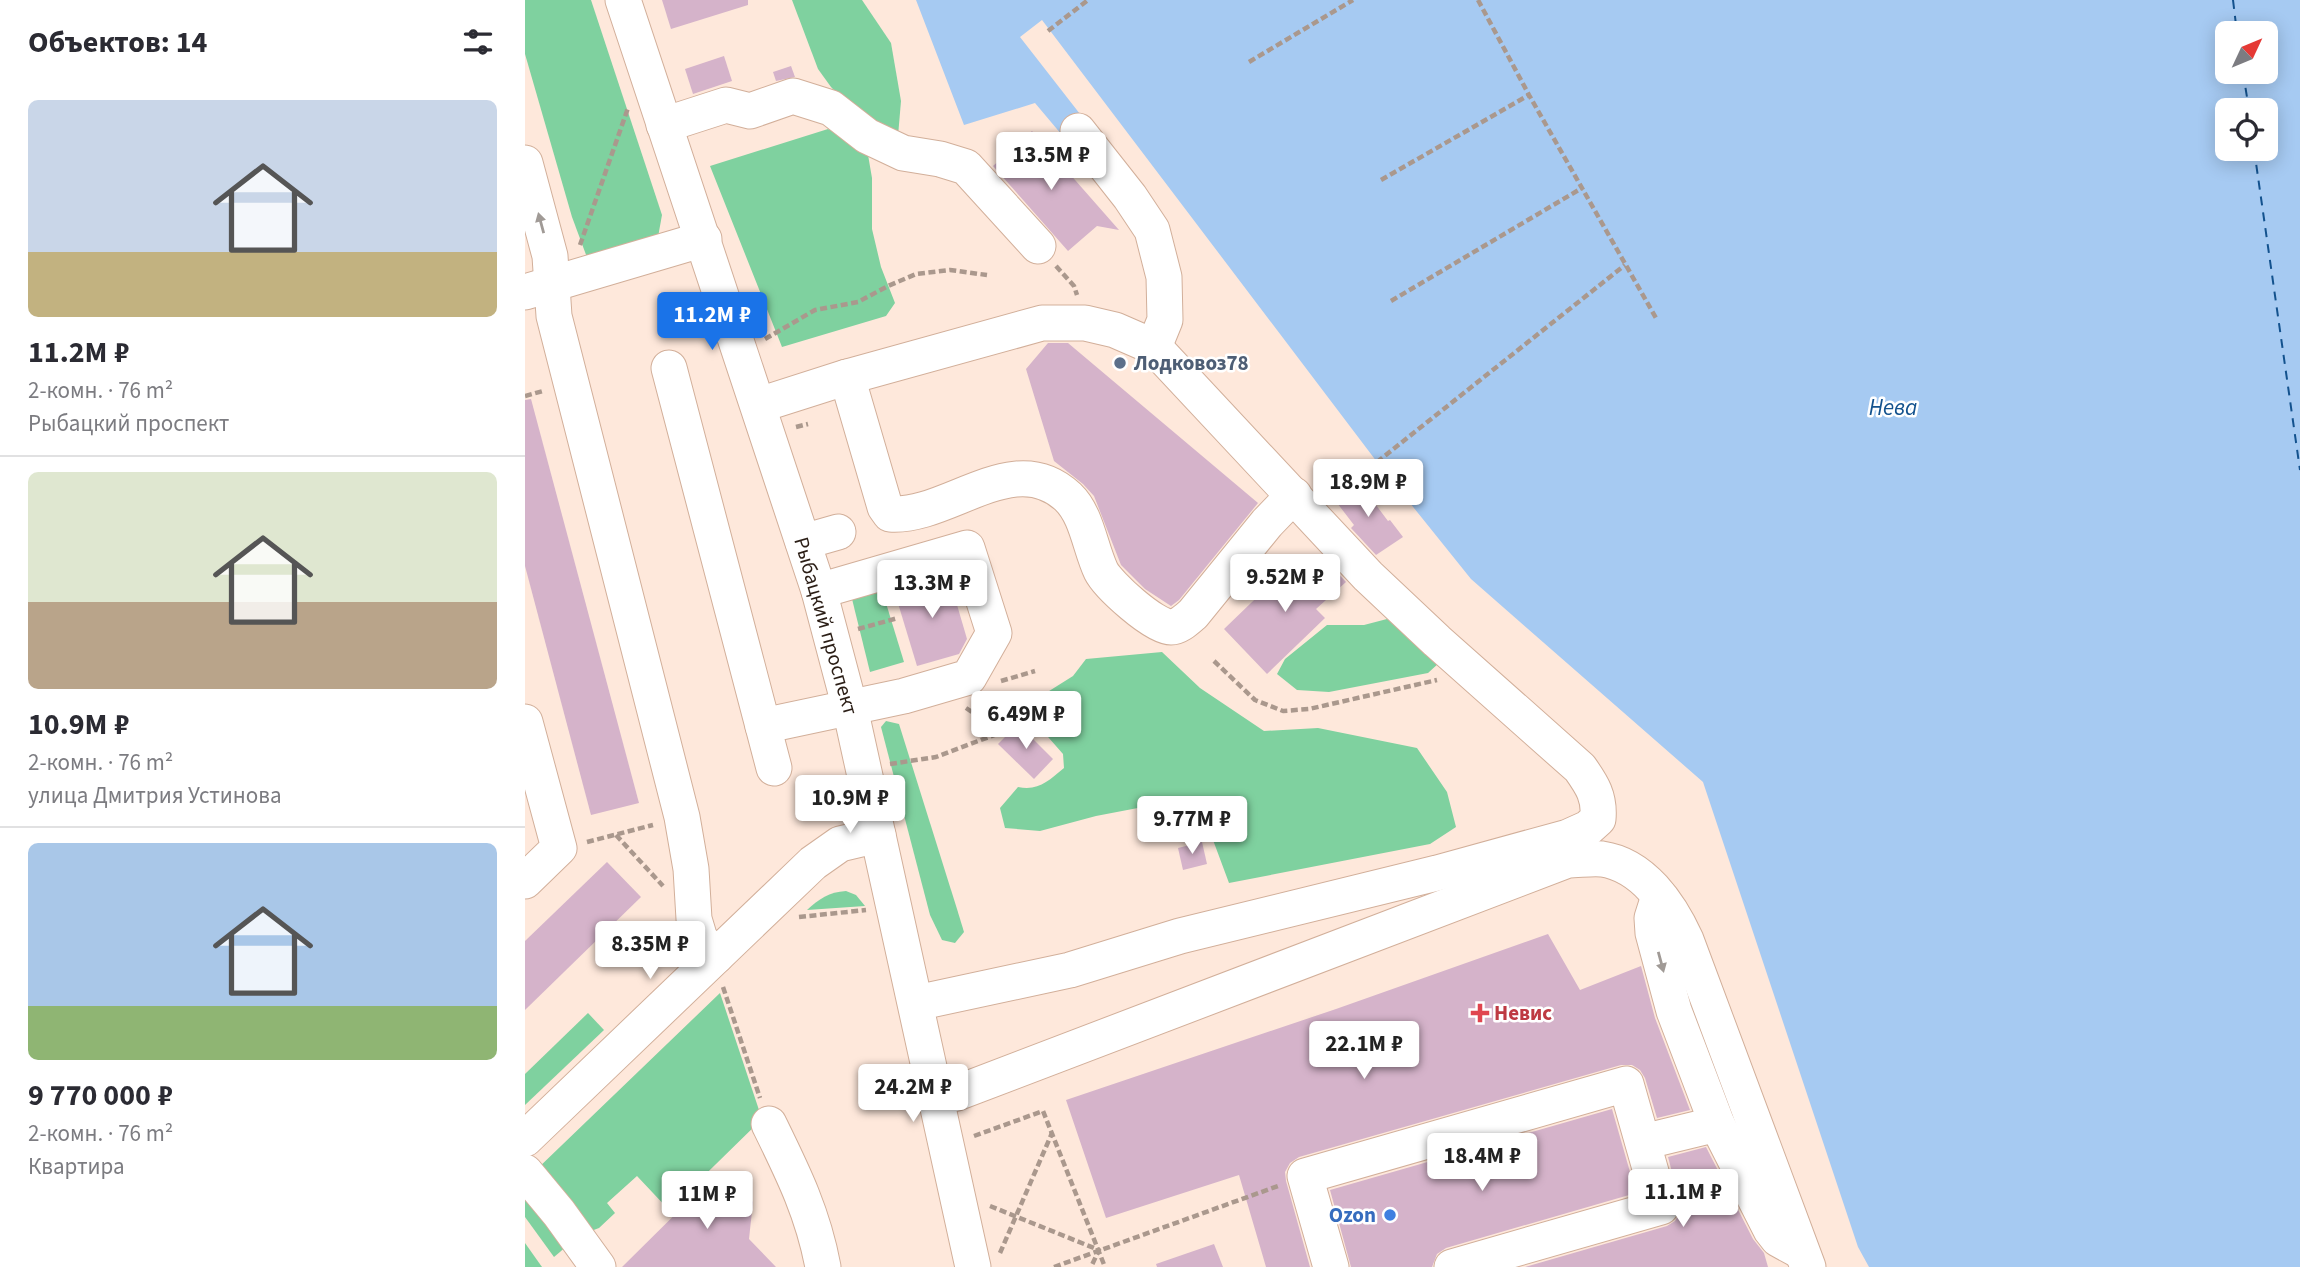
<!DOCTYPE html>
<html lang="ru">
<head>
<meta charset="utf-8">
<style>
  :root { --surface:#fff; --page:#f7f7f7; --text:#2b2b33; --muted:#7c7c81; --line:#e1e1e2; --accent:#1a73e8 }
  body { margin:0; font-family:"Source Sans 3",sans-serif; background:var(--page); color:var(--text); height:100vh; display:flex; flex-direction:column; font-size:26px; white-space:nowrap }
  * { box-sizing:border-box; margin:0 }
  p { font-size:23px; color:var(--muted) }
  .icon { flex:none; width:38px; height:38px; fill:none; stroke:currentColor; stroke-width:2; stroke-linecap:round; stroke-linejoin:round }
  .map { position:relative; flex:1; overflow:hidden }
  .details { display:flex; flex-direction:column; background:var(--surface); width:525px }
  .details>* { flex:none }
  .needle { width:46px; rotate:46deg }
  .controls { position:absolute; left:1690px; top:21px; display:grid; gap:14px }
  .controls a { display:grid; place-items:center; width:63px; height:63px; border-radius:10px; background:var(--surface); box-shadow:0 4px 18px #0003; font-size:35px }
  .price { position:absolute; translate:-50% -60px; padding:0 16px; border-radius:7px; background:#fff; color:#222; font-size:23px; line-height:46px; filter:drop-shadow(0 2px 4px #0008) }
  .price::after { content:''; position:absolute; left:50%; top:42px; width:21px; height:16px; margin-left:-10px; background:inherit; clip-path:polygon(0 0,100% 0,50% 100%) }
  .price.active { background:var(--accent); color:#fff }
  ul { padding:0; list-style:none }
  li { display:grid; align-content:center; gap:14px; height:371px; padding:0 28px }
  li+li { border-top:2px solid var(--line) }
  li span { display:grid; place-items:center; height:217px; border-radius:10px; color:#555 }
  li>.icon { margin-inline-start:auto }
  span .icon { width:126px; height:126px; fill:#fffc; stroke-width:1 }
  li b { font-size:30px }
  h2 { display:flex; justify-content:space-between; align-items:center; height:84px; padding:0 28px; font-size:30px }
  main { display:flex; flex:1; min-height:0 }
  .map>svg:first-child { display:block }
  .green { fill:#7fd19f }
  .water { fill:#a6caf2; fill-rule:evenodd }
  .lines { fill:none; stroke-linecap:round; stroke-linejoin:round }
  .ferry { stroke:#13528e; stroke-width:2; stroke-dasharray:9 7; stroke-linecap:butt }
  .building { fill:#d5b3ca }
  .minor-casing { stroke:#d2af9a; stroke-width:37 }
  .path { stroke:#aa988d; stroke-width:4.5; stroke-dasharray:7 3.5; stroke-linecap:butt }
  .minor { stroke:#fff; stroke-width:35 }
  .oneway { fill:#a09a96 }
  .service-dot { fill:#5c6f8a; stroke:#fff; stroke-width:2.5 }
  .health-dot { fill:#e0444e; stroke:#fff; stroke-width:2.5 }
  .shop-dot { fill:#3f7fe0; stroke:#fff; stroke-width:2.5 }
  .labels { text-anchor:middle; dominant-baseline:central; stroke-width:5; stroke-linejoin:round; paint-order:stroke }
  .service-label { font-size:21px; font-weight:bold; fill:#4e5e75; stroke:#fff; text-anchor:start }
  .street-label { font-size:21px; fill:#2b1e16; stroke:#fff }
  .health-label { font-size:21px; font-weight:bold; fill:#be3a42; stroke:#fff; text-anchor:start }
  .shop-label { font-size:21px; font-weight:bold; fill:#366cbe; stroke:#fff; text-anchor:end }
  .water-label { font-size:23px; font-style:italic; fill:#13528e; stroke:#fff }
</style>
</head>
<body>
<main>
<section class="details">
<h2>Объектов: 14<svg class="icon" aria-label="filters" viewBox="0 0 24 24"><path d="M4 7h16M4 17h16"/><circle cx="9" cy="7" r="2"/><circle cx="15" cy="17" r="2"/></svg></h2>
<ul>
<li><span style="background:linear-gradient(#c9d6e8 70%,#c2b280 0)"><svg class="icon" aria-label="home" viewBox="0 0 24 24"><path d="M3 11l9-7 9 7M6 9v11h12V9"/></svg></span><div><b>11.2M ₽</b><p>2-комн. · 76 m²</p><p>Рыбацкий проспект</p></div></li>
<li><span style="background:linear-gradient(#dfe7d0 60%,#b9a48a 0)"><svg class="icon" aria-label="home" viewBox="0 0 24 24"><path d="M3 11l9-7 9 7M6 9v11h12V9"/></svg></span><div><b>10.9M ₽</b><p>2-комн. · 76 m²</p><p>улица Дмитрия Устинова</p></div></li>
<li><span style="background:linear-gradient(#a9c7e8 75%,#8fb573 0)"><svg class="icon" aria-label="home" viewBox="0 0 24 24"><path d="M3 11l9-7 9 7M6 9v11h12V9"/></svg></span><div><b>9 770 000 ₽</b><p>2-комн. · 76 m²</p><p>Квартира</p></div></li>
</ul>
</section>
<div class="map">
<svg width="1775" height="1267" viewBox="0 0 1775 1267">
  <rect width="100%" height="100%" fill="#fee8db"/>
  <g class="green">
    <path d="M 0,0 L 66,0 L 137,215 L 133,237 L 63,260 L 47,217 L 0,54 Z"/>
    <path d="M 267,0 L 337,0 L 366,43 L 376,101 L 373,136 L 332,115 L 306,87 L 293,69 Z"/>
    <path d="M 303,129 L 342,149 L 347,178 L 347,229 L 356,267 L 370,303 L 361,316 L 257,347 L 185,166 Z"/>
    <path d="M 357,590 L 379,662 L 345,672 L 327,599 Z"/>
    <path d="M 862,619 L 882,628 L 915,662 L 903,673 L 804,692 L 772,690 L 752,674 L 760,659 L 802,625 L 839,625 Z"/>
    <path d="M 637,652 L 675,688 L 739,731 L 793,728 L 892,748 L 922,792 L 931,827 L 905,844 L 704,883 L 688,840 L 668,815 L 618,807 L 571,816 L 515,831 L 480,828 L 475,808 L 493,787 C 514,791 523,781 539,768 L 538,754 L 502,713 L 513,698 L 548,676 L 561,659 Z"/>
    <path d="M 361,721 L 374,724 L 432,909 L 439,932 L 430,943 L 417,940 L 405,915 L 356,727 Z"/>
    <path d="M 321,891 L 331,895 L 340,906 L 282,910 C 294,899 304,892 321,891 Z"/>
    <path d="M 195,993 L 237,1119 L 144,1210 L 112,1176 L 82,1203 L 90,1213 L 74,1228 L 66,1231 L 10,1171 Z"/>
    <path d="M 63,1013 L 79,1030 L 0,1105 L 0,1074 Z"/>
    <path d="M 0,1187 L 42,1246 L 29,1257 L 0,1217 Z"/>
    <path d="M 0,1243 L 17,1267 L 0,1267 Z"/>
  </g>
  <path class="water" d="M 391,0 L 1775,0 L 1775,1267 L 1344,1267 L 1333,1247 L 1178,782 L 946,579 L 852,462 L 517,20 L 495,37 L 562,123 L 542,141 L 510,103 L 439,125 ZM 1703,33 L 1741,33 L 1741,72 L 1703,72 ZM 1703,110 L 1741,110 L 1741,149 L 1703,149 Z"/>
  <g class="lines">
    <g class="ferry">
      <path d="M 1708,0 L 1712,33"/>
      <path d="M 1718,72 L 1724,110"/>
      <path d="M 1729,149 L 1775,470"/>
    </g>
  </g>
  <g class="building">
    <path d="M 137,0 L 223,0 L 223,5 L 146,29 Z"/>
    <path d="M 199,56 L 207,81 L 168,94 L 160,69 Z"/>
    <path d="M 266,66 L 270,77 L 251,81 L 248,72 Z"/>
    <path d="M 507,131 L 594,230 L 572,226 L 543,251 L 468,166 Z"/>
    <path d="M 523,343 L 543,343 L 733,503 L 654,600 L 646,606 L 620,589 L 596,565 L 569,496 L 558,484 L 529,461 L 501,369 Z"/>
    <path d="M 6,399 L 114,803 L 66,815 L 0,566 L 0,400 Z"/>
    <path d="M 833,481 L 863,521 L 865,520 L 878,537 L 851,555 L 826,528 L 829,525 L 809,499 Z"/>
    <path d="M 796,555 L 821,582 L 791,609 L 800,618 L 742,674 L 699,629 L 757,573 L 765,582 Z"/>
    <path d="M 423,574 L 442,639 L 434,654 L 392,666 L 369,590 Z"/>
    <path d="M 493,724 L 528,759 L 509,779 L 473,744 Z"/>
    <path d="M 677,842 L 682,864 L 658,870 L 653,848 Z"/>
    <path d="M 82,862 L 116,897 L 0,1010 L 0,941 Z"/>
    <path d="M 1023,934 L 1055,990 L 1116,966 L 1130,1018 L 1165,1110 L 1132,1118 L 1120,1078 L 1115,1070 L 1107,1065 L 1096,1065 L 774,1157 L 765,1163 L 760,1172 L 761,1181 L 785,1267 L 741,1267 L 714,1175 L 581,1218 L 541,1100 L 811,1009 Z"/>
    <path d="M 1087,1109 L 1111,1193 L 921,1248 L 912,1254 L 907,1267 L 826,1267 L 805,1190 Z"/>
    <path d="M 1181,1147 L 1228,1239 L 1239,1253 L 1243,1267 L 1000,1267 L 1142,1226 L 1150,1221 L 1155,1213 L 1155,1202 L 1143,1157 Z"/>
    <path d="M 193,1172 L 209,1172 L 224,1187 L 219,1192 L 228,1202 L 224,1239 L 251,1267 L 97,1267 Z"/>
    <path d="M 689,1244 L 698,1267 L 632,1267 L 631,1264 Z"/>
  </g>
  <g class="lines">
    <defs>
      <g id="minor">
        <path d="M 98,0 L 294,591 L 325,708 L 448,1267"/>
        <path d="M 139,125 L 201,105 L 225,111 L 268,96 L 306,108 L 342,136 L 378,153 L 415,159 L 441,167 L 513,246"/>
        <path d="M 553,131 L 605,197 L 627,230 L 639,277 L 640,320 L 629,347"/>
        <path d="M 0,163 L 25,256 L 29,316 L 157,817 L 166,869 L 169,919 L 175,939 L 191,956"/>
        <path d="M 0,292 L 179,239"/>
        <path d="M 144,368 L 249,768"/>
        <path d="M 322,377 L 360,507 L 365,514 C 424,518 489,446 543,497 C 562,515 565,548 576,571 C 583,585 629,627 646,627 C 654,627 662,619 668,614 L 742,523 L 769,495"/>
        <path d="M 234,405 L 322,377 L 517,323 L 560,323 L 590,330 L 629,347 L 843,576 L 912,641 L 1055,768 C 1067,785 1075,797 1073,819 L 1063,828 L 1043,837 L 912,873 L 655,936 L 545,970 L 391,1003"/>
        <path d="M 278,542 L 313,532"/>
        <path d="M 0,722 L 34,848 L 0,881"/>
        <path d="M 238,726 L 379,696 L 444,677 L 469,633 L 442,548 L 294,591"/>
        <path d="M 1134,896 L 1127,918 L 1128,933 L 1149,1011 L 1192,1124 L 1246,1230 L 1253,1239 L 1275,1251"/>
        <path d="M 411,1098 L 432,1093 L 1043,860 C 1054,860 1066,858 1077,859 C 1118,865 1145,905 1161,940 L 1283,1267"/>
        <path d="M 244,1124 C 268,1173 288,1213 298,1267"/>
        <path d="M 0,1139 L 288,863 L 315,844 L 353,835"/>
        <path d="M 1118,1142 L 1192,1124"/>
        <path d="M 0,1172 L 34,1213 L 73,1267"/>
        <path d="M 806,1267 L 780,1176 L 1101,1084 L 1136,1207 L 927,1267"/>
      </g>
    </defs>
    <use href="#minor" class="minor-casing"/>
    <g class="path">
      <path d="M 953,0 L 1004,95 L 1131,318"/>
      <path d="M 523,31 L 563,0"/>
      <path d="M 724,62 L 828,0"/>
      <path d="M 856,180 L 1004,95"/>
      <path d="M 55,245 L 103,108"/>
      <path d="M 531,266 L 549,286 L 552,295"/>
      <path d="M 866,301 L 1057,188"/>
      <path d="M 240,339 L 290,310 L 333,302 L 363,286 L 391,274 L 425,270 L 462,275"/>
      <path d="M 0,396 L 18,391"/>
      <path d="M 271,427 L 283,424"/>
      <path d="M 852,462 L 1100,265"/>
      <path d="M 333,629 L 373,618"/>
      <path d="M 689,661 L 730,700 L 758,711 L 784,709 L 912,680"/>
      <path d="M 476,681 L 510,671"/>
      <path d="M 464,693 L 477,731"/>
      <path d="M 441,708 L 477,732"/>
      <path d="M 365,764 L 411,757 L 477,732"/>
      <path d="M 91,835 L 138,886"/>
      <path d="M 62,842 L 128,825"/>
      <path d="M 274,917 L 341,910"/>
      <path d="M 198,987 L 235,1098"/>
      <path d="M 449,1136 L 518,1111 L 580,1267"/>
      <path d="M 465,1206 L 574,1250 L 566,1267"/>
      <path d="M 1163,1206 L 1198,1204"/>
      <path d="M 475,1253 L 527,1133"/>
      <path d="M 529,1267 L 753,1186"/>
    </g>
    <use href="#minor" class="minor"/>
  </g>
  <defs><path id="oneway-solid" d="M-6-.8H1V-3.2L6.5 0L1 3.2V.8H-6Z" transform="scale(1.75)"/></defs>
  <g class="oneway">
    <use href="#oneway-solid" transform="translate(16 223) rotate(-105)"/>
    <use href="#oneway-solid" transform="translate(1136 962) rotate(75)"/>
  </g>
  <circle class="service-dot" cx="595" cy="363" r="7"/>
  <path class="health-dot" d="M951.5 1002.5h7v7h7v7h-7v7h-7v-7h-7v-7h7z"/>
  <circle class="shop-dot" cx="865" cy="1215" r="7"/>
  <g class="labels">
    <g class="service-label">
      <text x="609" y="363">Лодковоз78</text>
    </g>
    <g class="street-label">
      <text transform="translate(301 626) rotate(74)">Рыбацкий проспект</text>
    </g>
    <g class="health-label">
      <text x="969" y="1013">Невис</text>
    </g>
    <g class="shop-label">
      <text x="851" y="1215">Ozon</text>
    </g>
    <g class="water-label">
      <text x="1368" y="407">Нева</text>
    </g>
  </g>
</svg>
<div class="controls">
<a><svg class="needle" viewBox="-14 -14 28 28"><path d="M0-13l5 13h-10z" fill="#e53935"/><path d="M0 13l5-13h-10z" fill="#7c7c81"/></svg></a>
<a><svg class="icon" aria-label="locate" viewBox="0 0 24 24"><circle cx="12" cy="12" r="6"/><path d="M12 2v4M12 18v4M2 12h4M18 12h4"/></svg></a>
</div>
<b class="price" style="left:526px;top:192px">13.5M ₽</b>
<b class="price active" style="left:187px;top:352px">11.2M ₽</b>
<b class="price" style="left:843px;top:519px">18.9M ₽</b>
<b class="price" style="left:760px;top:614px">9.52M ₽</b>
<b class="price" style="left:407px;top:620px">13.3M ₽</b>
<b class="price" style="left:501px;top:751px">6.49M ₽</b>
<b class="price" style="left:325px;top:835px">10.9M ₽</b>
<b class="price" style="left:667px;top:856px">9.77M ₽</b>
<b class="price" style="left:125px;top:981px">8.35M ₽</b>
<b class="price" style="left:839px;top:1081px">22.1M ₽</b>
<b class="price" style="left:388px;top:1124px">24.2M ₽</b>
<b class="price" style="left:957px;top:1193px">18.4M ₽</b>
<b class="price" style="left:1158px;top:1229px">11.1M ₽</b>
<b class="price" style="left:182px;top:1231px">11M ₽</b>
</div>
</main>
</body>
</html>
